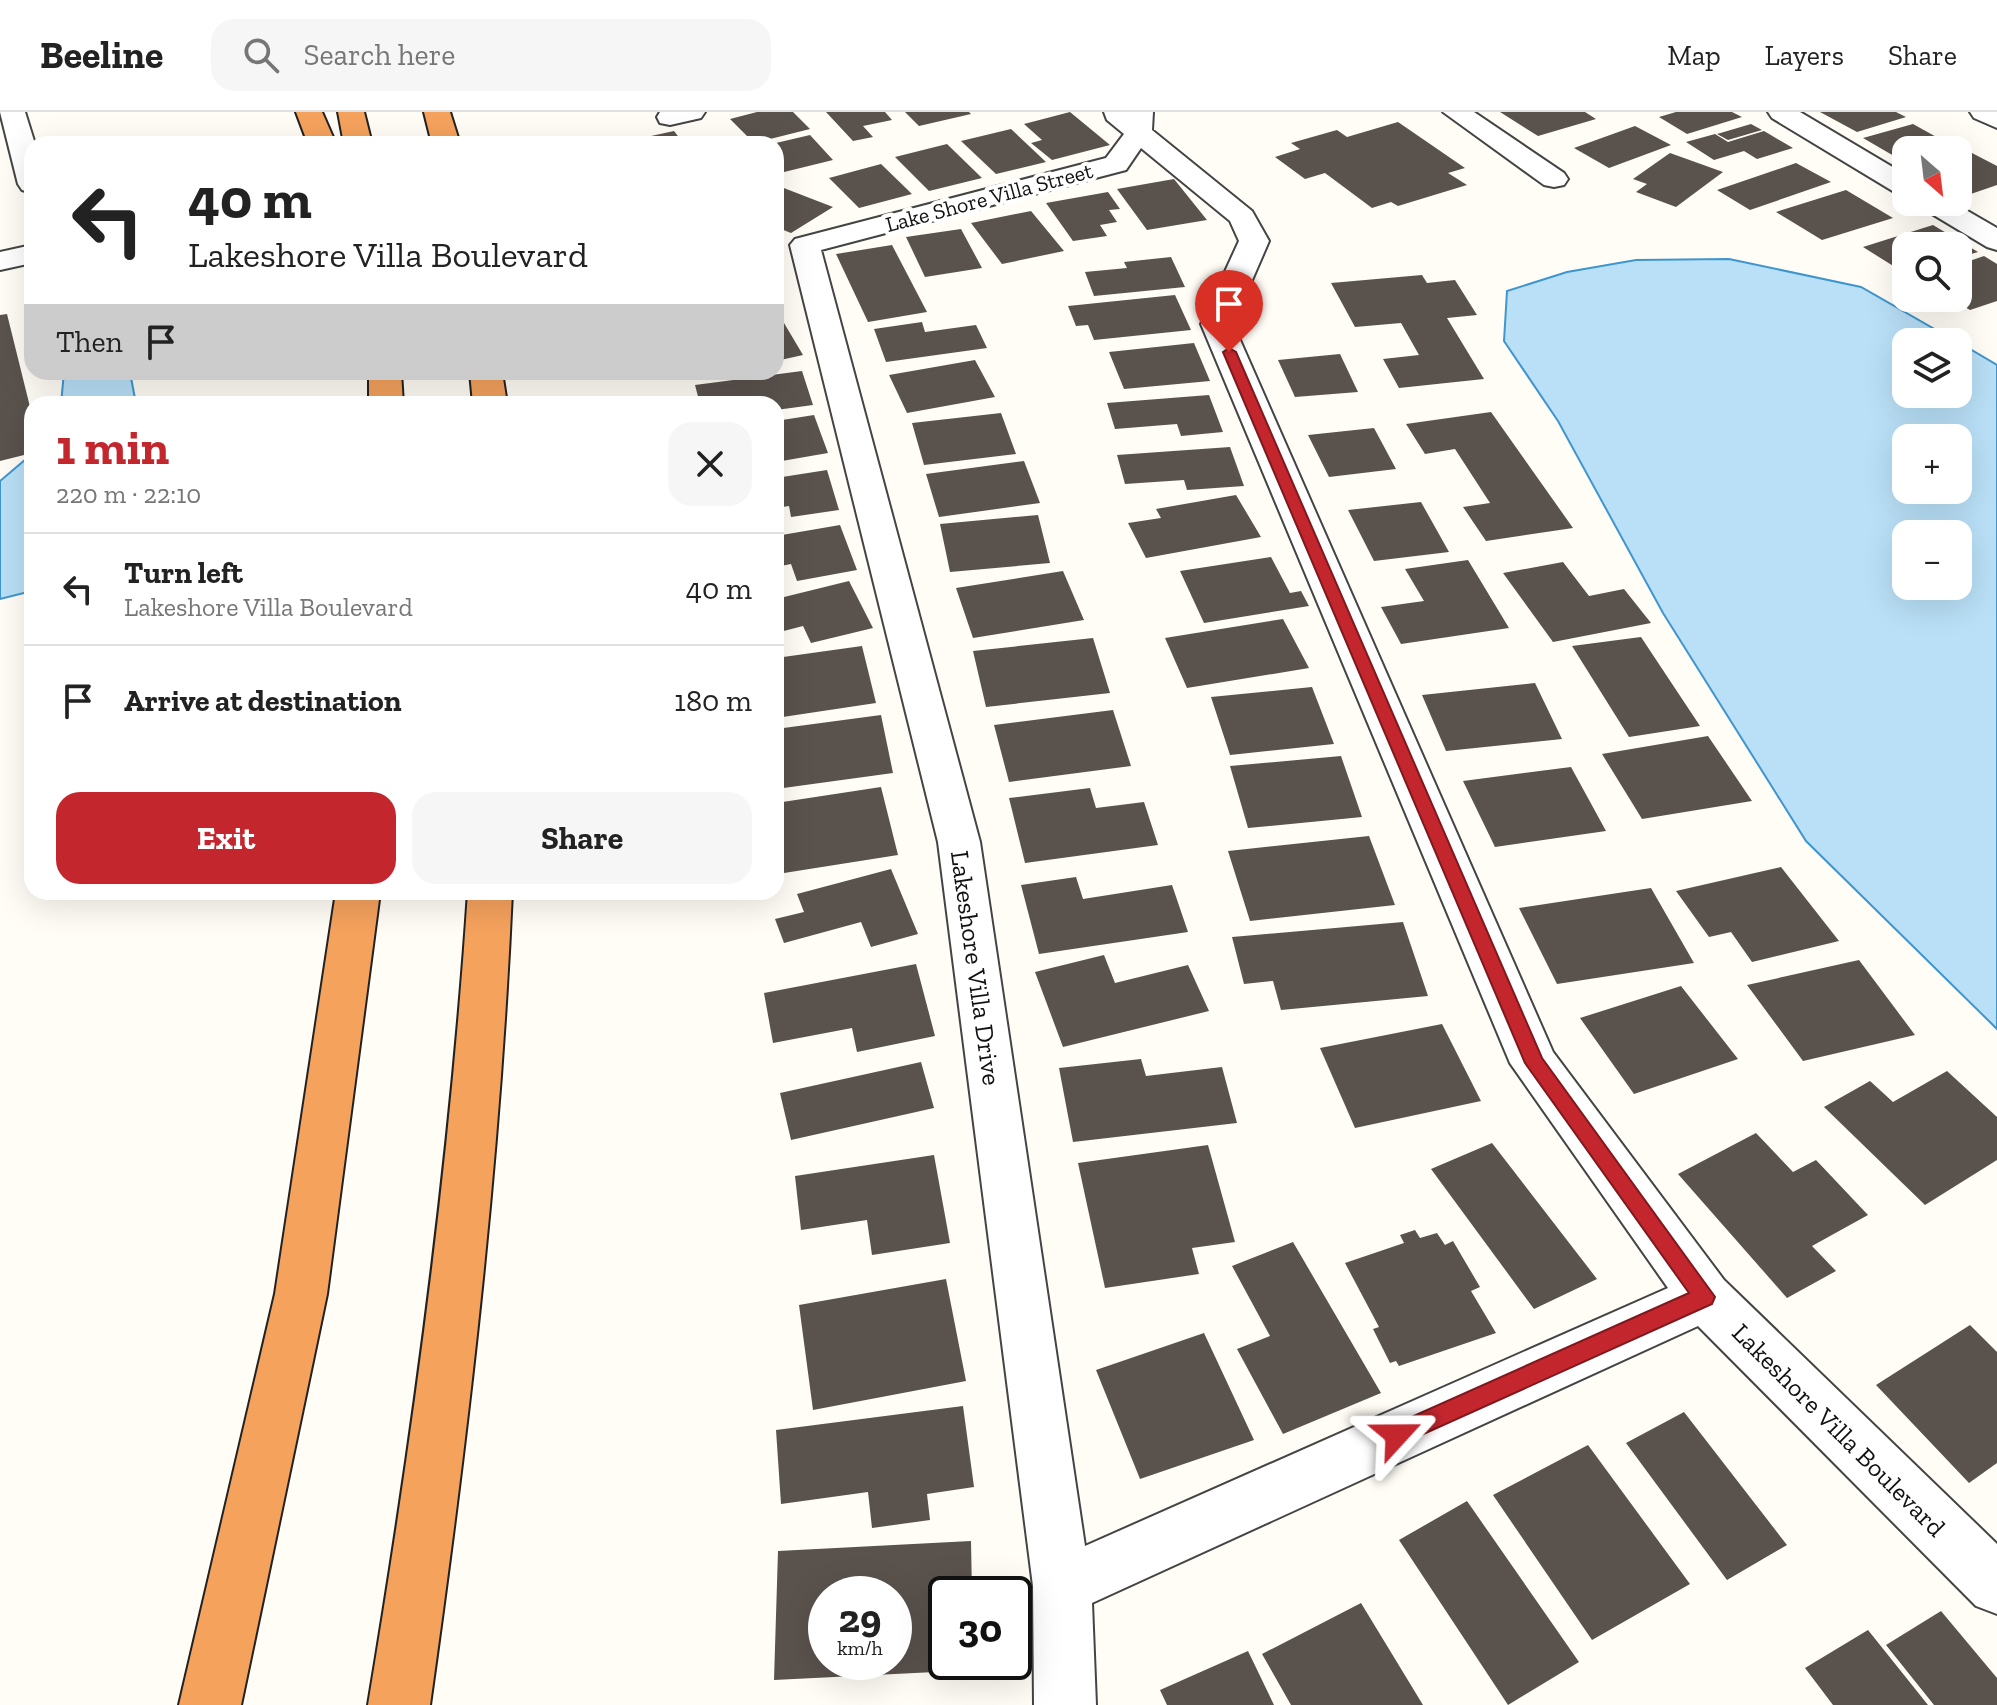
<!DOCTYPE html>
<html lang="en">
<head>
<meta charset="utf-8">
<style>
  body { margin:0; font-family:"Zilla Slab",serif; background:#f6f6f6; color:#222; height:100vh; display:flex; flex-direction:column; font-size:30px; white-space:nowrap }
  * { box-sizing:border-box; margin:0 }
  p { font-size:26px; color:#767676 }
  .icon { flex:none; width:44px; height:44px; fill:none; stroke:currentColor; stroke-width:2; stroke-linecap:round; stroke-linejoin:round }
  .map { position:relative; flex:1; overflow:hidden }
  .sheet { position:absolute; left:24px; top:284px; width:760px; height:504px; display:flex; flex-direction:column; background:#fff; border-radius:24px; box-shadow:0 8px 32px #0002 }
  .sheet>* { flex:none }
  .banner { position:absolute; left:24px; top:24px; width:760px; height:244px; border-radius:24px; box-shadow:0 8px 32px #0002; background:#fff; color:#222; overflow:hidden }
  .needle { width:52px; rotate:152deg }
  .tools { position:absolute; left:1892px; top:24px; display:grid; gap:16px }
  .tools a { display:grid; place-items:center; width:80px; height:80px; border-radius:16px; background:#fff; box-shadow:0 8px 32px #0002; font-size:40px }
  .speed { position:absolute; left:808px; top:1464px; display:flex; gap:16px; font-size:40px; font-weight:700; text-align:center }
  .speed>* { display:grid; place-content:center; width:104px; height:104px; border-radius:50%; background:#fff; box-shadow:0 8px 32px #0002; line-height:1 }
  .speed small { font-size:20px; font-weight:400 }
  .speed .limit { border:4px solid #111; border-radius:12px; background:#fff; color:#111 }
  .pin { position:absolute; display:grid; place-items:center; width:68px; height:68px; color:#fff; margin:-82px -34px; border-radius:50% 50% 50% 0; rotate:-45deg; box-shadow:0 0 8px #0007 }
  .pin .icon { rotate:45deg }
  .me { position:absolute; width:88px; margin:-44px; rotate:66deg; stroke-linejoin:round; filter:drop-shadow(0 0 6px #0008) }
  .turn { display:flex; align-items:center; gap:28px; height:168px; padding:0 32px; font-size:36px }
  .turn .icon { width:104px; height:104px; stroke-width:2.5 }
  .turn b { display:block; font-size:56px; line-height:68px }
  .then { display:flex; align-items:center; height:76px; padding:0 32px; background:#0003; gap:16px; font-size:30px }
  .round { display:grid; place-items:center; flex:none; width:84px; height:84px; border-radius:24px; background:#f6f6f6 }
  .summary { display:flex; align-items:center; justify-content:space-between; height:136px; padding:0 32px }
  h1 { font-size:48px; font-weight:700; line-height:60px; color:#c4262e }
  .primary-button { display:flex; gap:16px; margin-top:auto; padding:16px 32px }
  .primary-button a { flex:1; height:92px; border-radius:24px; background:#c4262e; color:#fff; font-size:32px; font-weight:700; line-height:92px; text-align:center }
  .primary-button a+a { background:#f6f6f6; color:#222 }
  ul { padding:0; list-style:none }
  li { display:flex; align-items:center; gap:24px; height:112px; padding:0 32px; border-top:2px solid #e0e0e0 }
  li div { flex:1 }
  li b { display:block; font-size:30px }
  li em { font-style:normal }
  header { display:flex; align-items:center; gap:48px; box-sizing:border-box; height:112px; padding:0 40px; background:#fff; border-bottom:2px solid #e0e0e0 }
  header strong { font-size:38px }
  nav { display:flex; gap:44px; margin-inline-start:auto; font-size:28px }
  .search { width:560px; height:72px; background:#f6f6f6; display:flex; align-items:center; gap:20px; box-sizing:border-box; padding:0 28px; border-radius:24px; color:#767676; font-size:30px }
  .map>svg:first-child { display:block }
</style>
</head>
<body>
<header>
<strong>Beeline</strong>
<div class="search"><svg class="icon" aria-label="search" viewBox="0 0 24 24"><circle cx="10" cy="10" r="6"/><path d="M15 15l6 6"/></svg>Search here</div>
<nav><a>Map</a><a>Layers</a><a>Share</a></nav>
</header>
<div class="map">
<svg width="1997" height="1593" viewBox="0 0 1997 1593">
  <rect width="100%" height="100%" fill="#fffdf5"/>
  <path fill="#b9e0f7" stroke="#3f96cf" stroke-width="2" fill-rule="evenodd" d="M1729,147L1861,175L1957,230H1906V282H1958V230L1997,253V917L1806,729L1663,501L1558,309L1504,229L1507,179L1567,160L1636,148ZM1906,326H1958V378H1906ZM1906,422H1958V474H1906Z
    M64,260H130L136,292H61Z
    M32,342V479L0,487V369Z"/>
  <path fill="#5a524d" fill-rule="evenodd" d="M757,0H793L810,17L754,31L730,7Z
    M826,0H885L892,8L863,14L873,25L853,29Z
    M905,0H969L971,2L919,14Z
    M1070,0L1110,33L1052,48L1031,31L1042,28L1024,12Z
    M1500,0H1585L1596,7L1538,24Z
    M1676,0H1732L1742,5L1687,22L1659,5Z
    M1820,0H1896L1906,5L1857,20Z
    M1398,10L1465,56L1448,61L1467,73L1398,94L1391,90L1372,96L1325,61L1305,67L1275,45L1300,37L1291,31L1337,18L1347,25Z
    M1751,12L1762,18L1728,28L1717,22Z
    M1913,12L1958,37L1906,38V51L1863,26Z
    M1635,14L1671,33L1609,56L1574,36Z
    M1011,17L1046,50L996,62L961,29Z
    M674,19L684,32H619V31Z
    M1764,19L1793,36L1757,47L1744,39L1714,48L1686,30L1715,22L1728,30Z
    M810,23L833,48L776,62V31Z
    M947,32L982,66L929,79L895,45Z
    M1670,41L1723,60L1676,95L1636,80L1647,72L1633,67Z
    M1972,41L1997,54V73L1965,84L1958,79V46Z
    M1796,51L1831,70L1750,98L1717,78Z
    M881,52L912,82L859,96L829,66Z
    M1174,67L1207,108L1147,118L1117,77Z
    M776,73L833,95L791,121L776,115Z
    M1846,78L1893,106L1822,128L1776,100Z
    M1108,80L1120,97L1109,98L1117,110L1100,113L1107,124L1073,129L1046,91Z
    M1031,99L1064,139L1002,152L971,111Z
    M1933,113L1978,140L1958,146V134H1906V162L1863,135Z
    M961,117L982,156L925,165L906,125Z
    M892,133L927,200L868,210L836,142Z
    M1984,144L1997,152V189L1970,198L1950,186H1958V153Z
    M1171,145L1185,175L1094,184L1085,160L1127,156L1124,150Z
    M1422,163L1427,171L1455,168L1477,203L1447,206L1484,267L1399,276L1383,247L1419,243L1401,211L1355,215L1331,171Z
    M1175,183L1191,218L1094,228L1088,213L1076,214L1068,194Z
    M7,202L32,303V341L0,349V203Z
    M922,210L925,220L976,213L987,236L886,250L874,217Z
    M784,211L803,243L776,249V212Z
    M1194,231L1210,269L1124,277L1109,240Z
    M1340,242L1358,280L1295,285L1278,248Z
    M975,248L995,285L907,301L889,263Z
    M802,259L813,293L776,298V292H700L695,273Z
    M1209,283L1223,320L1181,324L1177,312L1115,317L1107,291Z
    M1491,300L1573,416L1486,429L1463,395L1490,391L1455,337L1425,342L1406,312Z
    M1001,301L1016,342L924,353L912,311Z
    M814,303L828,341L776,350V309Z
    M1374,316L1396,357L1329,365L1308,323Z
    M1230,335L1244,374L1187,378L1184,368L1125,372L1117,343Z
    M1024,349L1040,391L939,405L926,362Z
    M827,358L839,398L791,405L789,394L776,396V366Z
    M1236,383L1261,425L1146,446L1128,411L1161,406L1156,397Z
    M1421,390L1449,440L1374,449L1348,398Z
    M1038,403L1050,451L950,460L940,412Z
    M840,413L857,458L797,469L791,452L776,455V424Z
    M1271,445L1290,481L1301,479L1309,494L1204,511L1180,459Z
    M1468,448L1509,516L1401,532L1381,495L1424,489L1405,457Z
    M1563,450L1589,484L1624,477L1651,511L1553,530L1503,461Z
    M1063,459L1084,508L973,526L956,476Z
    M849,469L873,516L811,531L803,514L776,521V487Z
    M1283,507L1309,556L1187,576L1165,526Z
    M1641,525L1700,614L1629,625L1572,534Z
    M1093,526L1110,581L986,595L973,539Z
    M862,534L876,591L776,606V546Z
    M1535,571L1562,627L1446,639L1422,583Z
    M1312,575L1334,632L1230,643L1211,585Z
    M1113,598L1131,654L1009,670L994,613Z
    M881,603L893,661L776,677V617Z
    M1708,624L1752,689L1642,707L1602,642Z
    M1341,644L1362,705L1248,716L1230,654Z
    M1571,655L1606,719L1495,735L1463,669Z
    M881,675L898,743L784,761L776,715V691Z
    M1090,676L1096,696L1144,690L1158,733L1025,751L1009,686Z
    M1369,724L1395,793L1250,809L1228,739Z
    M1781,755L1839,829L1752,850L1731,820L1709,825L1676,779Z
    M891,757L918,822L871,835L861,810L784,831L775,807L804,800L797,782Z
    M1076,765L1083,787L1172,773L1188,820L1039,842L1021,773Z
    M1651,776L1694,851L1557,872L1519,796Z
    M1403,810L1428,884L1281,898L1273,869L1244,872L1232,825Z
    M1104,843L1115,871L1188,853L1209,899L1063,935L1035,860Z
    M1859,848L1915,923L1803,949L1747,873Z
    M916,852L935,924L857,940L852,916L773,931L764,881Z
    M1681,874L1738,947L1634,982L1580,906Z
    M1442,912L1481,989L1355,1016L1320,936Z
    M1141,947L1146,964L1222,955L1237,1011L1073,1030L1059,956Z
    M921,950L934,996L791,1028L780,981Z
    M1947,959L1997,1005V1048L1925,1093L1824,995L1870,969L1893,990Z
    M1756,1021L1793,1060L1816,1048L1868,1103L1812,1134L1836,1159L1787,1186L1678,1062Z
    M1492,1031L1597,1167L1534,1197L1431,1057Z
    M1208,1033L1235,1130L1192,1136L1199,1162L1105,1176L1078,1051Z
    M934,1043L950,1131L872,1143L867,1108L801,1118L795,1064Z
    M1415,1118L1420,1126L1437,1121L1445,1133L1453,1129L1480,1175L1471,1179L1496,1221L1399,1254L1396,1249L1390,1251L1373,1217L1379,1215L1345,1151L1404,1131L1400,1123Z
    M1293,1130L1381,1281L1283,1322L1237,1237L1270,1224L1232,1154Z
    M946,1167L966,1269L813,1298L799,1193Z
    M1970,1213L1997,1240V1351L1969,1371L1876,1273Z
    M1204,1221L1254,1328L1140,1367L1096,1258Z
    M963,1294L974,1375L927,1382L930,1408L872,1416L868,1380L781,1392L776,1318Z
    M1684,1300L1787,1433L1727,1468L1626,1331Z
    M1588,1333L1690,1472L1592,1528L1493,1383Z
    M1467,1389L1579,1550L1508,1593L1399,1428Z
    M971,1429L972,1482H946V1550H975V1558L774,1568L778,1439ZM826,1482H894V1550H826Z
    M1361,1491L1423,1593H1291L1262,1542Z
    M1941,1499L1997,1566V1593H1934L1886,1533Z
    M1868,1518L1928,1593H1833L1805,1556Z
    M1248,1539L1274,1593H1167L1160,1578Z"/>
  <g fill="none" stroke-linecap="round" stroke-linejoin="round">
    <defs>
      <path id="minor" d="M0,0H25L35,32H32V81L22,78L18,72Z
        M660,0H705L701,6L670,13L660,11L657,5Z
        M1104,0H1153L1152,18L1252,99L1269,129L1233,212L1553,940L1724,1168L1997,1432V1502L1976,1494L1698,1214L1092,1491L1096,1593H1034L1033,1474L938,730L790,133L795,127L1106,46L1124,22L1107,8ZM1141,36L1230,109L1239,129L1201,212L1510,951L1668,1176L1085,1434L980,730L821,138L1126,58Z
        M1443,0H1474L1564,61L1568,67L1564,73L1554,75L1544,73Z
        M1768,0H1800L1906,63V84L1896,81L1772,6Z
        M1970,0H1997V16L1974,6Z
        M1918,90H1952L1997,116V138L1987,135L1922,96Z
        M32,133V151L0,158V140Z"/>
      <path id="highway" d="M296,0H322L336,32H308Z
        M338,0H364L372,32H344Z
        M424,0H450L460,32H432Z
        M369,260H401L403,292H369Z
        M470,260H502L507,292H473Z
        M336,780H380L327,1182L241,1593H179L275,1182Z
        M468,780H512C500,1052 468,1324 430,1593H368C413,1324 450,1052 468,780Z"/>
    </defs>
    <use href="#minor" stroke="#444" stroke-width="4"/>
    <use href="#highway" stroke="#222" stroke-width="4"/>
    <use href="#minor" fill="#fff" fill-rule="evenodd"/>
    <use href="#highway" fill="#f5a25d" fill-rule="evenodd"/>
  </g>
  <path fill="#c4262e" stroke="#7f191e" stroke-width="2" d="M1229,236L1236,240L1542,946L1715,1185L1712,1192L1397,1334L1389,1331L1386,1323L1389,1315L1689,1181L1525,951L1223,240Z"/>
  <g text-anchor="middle" stroke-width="8" stroke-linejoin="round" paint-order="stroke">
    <g font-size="22" fill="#111" stroke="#fff">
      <text transform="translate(989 85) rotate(-15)" y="8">Lake Shore Villa Street</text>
    </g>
    <g font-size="26" fill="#111" stroke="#fff">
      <text transform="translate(976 856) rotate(82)" y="9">Lakeshore Villa Drive</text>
      <text transform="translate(1839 1318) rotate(45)" y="9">Lakeshore Villa Boulevard</text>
    </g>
  </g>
</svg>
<div class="tools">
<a><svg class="needle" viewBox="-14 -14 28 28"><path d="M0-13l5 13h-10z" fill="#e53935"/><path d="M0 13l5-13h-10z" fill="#767676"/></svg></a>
<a><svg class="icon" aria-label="search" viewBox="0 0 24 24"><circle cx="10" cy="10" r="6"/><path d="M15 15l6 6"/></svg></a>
<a><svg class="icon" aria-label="layers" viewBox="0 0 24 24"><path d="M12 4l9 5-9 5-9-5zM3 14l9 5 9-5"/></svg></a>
<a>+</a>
<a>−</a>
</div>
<div class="speed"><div>29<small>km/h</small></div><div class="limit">30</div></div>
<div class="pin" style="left:1229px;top:240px;background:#d93025"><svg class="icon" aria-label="arrive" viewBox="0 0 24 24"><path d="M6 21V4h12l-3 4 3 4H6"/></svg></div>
<svg class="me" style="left:1397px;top:1323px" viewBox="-20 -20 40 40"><path d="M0-17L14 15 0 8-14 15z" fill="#c4262e" stroke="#fff" stroke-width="4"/></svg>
<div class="banner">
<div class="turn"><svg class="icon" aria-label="left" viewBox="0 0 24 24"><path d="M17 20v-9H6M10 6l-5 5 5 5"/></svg><div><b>40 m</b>Lakeshore Villa Boulevard</div></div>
<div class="then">Then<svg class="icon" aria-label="arrive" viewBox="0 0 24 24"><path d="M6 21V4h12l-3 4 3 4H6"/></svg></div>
</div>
<section class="sheet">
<div class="summary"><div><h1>1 min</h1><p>220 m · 22:10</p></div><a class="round"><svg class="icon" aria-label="close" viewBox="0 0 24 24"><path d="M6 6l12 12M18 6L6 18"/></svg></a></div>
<ul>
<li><svg class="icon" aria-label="left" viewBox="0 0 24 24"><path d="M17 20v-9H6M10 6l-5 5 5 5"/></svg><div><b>Turn left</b><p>Lakeshore Villa Boulevard</p></div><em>40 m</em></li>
<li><svg class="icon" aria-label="arrive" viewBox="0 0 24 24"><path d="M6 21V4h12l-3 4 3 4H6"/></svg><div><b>Arrive at destination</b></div><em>180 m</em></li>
</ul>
<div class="primary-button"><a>Exit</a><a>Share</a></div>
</section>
</div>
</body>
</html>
